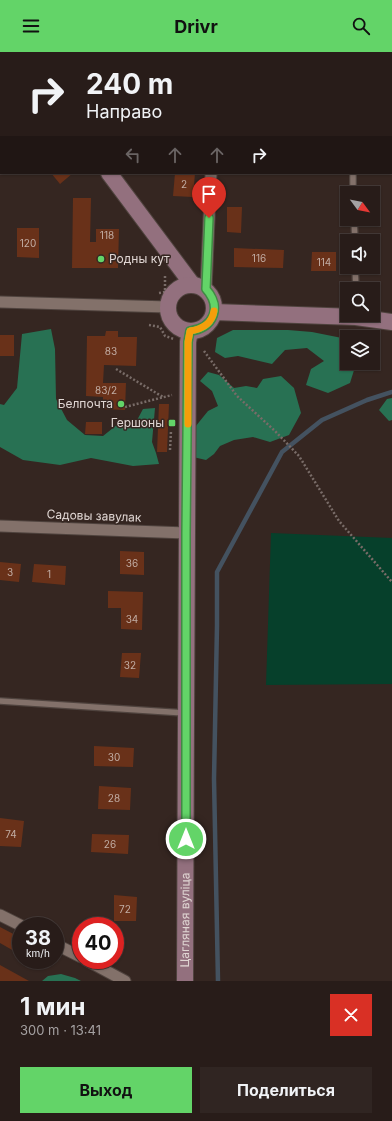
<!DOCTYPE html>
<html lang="ru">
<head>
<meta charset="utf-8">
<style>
  body { margin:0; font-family:Inter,sans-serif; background:#302522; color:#f1f3f6; height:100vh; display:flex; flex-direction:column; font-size:15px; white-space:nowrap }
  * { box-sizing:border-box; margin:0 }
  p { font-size:13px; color:#a5a1a2 }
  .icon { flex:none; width:22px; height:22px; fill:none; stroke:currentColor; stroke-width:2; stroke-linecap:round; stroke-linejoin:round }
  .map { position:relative; height:929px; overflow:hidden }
  .details { display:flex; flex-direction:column; background:#281c19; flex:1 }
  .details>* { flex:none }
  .hud { position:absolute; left:0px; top:0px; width:392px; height:122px; box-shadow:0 1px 3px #0004,0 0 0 1px #443a38; background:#281c19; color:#f1f3f6; overflow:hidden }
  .needle { width:26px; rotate:122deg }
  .tools { position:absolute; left:340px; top:134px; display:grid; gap:8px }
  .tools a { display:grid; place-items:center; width:40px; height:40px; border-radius:0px; background:#281c19; box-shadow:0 1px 3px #0004,0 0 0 1px #443a38; font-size:20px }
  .speed { position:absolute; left:12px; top:865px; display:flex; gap:8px; font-size:20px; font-weight:700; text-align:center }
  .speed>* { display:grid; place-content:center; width:52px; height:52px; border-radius:50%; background:#281c19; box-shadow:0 1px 3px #0004,0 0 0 1px #443a38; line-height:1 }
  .speed small { font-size:10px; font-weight:400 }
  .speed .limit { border:6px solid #d22; background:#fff; color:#111 }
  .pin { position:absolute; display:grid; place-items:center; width:34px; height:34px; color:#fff; margin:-41px -17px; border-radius:50% 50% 50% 0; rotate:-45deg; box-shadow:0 0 4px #0007 }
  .pin .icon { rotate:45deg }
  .me { position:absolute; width:44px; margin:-22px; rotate:0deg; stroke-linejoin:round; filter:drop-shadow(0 0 3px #0008) }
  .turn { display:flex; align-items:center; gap:14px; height:84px; padding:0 20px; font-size:18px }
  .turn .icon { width:52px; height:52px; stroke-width:2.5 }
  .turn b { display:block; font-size:28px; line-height:34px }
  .lanes { display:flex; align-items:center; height:38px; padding:0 20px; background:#0003; justify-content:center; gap:20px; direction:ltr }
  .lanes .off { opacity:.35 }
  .round { display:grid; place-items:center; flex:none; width:42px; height:42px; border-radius:0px; background:#302522 }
  .headline { display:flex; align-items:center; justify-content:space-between; height:68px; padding:0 20px }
  h1 { font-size:24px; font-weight:700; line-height:30px }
  .primary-button { display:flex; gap:8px; margin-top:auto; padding:8px 20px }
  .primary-button a { flex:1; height:46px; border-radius:0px; background:#63d468; color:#111; font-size:16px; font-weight:700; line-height:46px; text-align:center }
  .primary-button a+a { background:#302522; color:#f1f3f6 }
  header { display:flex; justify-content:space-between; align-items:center; height:52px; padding:0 20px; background:#63d468; color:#111; font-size:18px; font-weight:700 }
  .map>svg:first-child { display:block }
</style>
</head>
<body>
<header><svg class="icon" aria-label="menu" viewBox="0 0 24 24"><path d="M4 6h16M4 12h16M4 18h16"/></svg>Drivr<svg class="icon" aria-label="search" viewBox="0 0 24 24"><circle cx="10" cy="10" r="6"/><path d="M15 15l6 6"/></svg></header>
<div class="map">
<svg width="392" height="929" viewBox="0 0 392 929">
  <rect width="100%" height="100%" fill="#352621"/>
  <path fill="#06402b" d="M271,481L392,486V632L266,633Z"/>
  <path fill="#287153" d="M51,277L55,297L56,347L67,368L85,383L103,384L118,372H135L143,357L155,356L152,390L156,401L159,412L133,414L91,406L60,413L23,408L0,395V352L4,353L17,336L22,282Z
    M233,278H288L312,280L347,287V311H353L355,315L350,331L328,341L306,333L311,317L324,309L307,296L285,298L272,312L238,304L225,306L215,300L217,286Z
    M208,320L219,323L234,336L246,334L257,336L263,327L281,324L294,336L301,361L289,383L270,390L253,385L234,388L220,394L214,402L206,408L193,405L191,380L208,359L218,354L212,339L200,329Z
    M392,346V368L389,369L379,358L387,347Z
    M61,922L75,926L81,929H42L48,924Z"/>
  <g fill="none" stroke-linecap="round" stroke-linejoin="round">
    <path stroke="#445260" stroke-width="4.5" d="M218,929L214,727L217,574V520L282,400L322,368L367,348L392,340"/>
  </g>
  <path fill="#693119" d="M51,121H73L60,132Z
    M175,121H195L193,145L173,144Z
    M73,146H91L90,190H96V177H119L118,216H72Z
    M227,155H242L241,181L227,180Z
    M17,176H39V206L17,205Z
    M234,196L284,198L283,216L234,215Z
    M312,200H336V219H311Z
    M106,279H118V285H137L136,314L104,313L103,331H126L125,358L103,357V345L86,344L87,284H105Z
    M0,283H14V304H0Z
    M159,352H169L167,400H157Z
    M86,370H102V382H85Z
    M120,499L144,500V523L120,522Z
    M0,510L21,512L19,530L0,528Z
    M34,512L66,514L65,533L32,530Z
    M108,539L143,540L142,578L121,577V556H108Z
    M122,601H141L139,626L120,625Z
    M94,694L134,696L133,715L94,714Z
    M99,734L131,736L130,758L98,757Z
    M0,766L24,769L21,795L0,794Z
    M92,782L129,783L128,802L91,800Z
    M114,843L137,845L136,869H114Z
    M0,875L21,886V903L0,891Z
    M0,913L29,929H0Z"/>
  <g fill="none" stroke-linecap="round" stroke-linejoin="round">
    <defs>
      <path id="lane" d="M347,0V1
        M353,121V141
        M354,167L355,189
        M355,215L356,237
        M0,649L185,661"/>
      <path id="street" d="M216,1V0
        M206,237L211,121
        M0,250L168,255
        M0,474L186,481
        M0,863L22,874
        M55,892L81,905
        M86,908L125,929"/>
      <g id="secondary">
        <path d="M19,0L20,1"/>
        <path d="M109,121L192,232"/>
        <circle cx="191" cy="256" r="23"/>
        <path d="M214,260L356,265L392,270"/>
        <path id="s1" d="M185,929C186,716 186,503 188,290L190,279"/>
      </g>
    </defs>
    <use href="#lane" stroke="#4f433e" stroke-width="8"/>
    <use href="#street" stroke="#4f433e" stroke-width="13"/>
    <use href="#secondary" stroke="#4f433e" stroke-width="18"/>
    <path stroke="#796c68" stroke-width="2.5" stroke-dasharray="2 2" stroke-linecap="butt" d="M1,0L2,1
      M159,241L165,240V222
      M149,273L160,275L165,284L174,287
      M204,299L237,344L275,379L299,404L339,469L392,530
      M116,317L163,345
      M125,355L172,343
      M170,398L171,379"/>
    <use href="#lane" stroke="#83716a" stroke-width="5.5"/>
    <use href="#street" stroke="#83716a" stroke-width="11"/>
    <use href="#secondary" stroke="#93707e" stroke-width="16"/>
  </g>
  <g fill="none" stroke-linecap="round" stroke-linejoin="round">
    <defs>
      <path id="route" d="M186,787V481L188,290L190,279C214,276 222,255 206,237L209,166"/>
    </defs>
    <use href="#route" stroke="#408a44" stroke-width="10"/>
    <use href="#route" stroke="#63d468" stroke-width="7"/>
    <path stroke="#f59e0b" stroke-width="7" d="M188,372V290L190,279C203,277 212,271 214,259"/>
  </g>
  <g fill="#63d468" stroke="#352621" stroke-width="1.5">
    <circle cx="101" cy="207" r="4"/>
    <circle cx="121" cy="352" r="4"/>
    <rect x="168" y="367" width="8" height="8" rx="2"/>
  </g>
  <g text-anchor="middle" stroke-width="3" stroke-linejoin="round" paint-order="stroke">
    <g font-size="10" fill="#c2ada4">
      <text x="184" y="136">2</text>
      <text x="107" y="187">118</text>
      <text x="28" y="195">120</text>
      <text x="259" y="210">116</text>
      <text x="324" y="214">114</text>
      <text x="111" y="303">83</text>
      <text x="106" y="342">83/2</text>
      <text x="132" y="515">36</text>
      <text x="10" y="524">3</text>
      <text x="49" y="526">1</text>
      <text x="132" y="571">34</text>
      <text x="130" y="617">32</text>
      <text x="114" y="709">30</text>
      <text x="114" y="750">28</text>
      <text x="11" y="786">74</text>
      <text x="110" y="796">26</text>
      <text x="125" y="861">72</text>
    </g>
    <g font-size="12" fill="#e0d6d3" stroke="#352621" text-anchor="end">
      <text x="109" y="211" text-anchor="start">Родны кут</text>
      <text x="113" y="356">Белпочта</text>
      <text x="164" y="375">Гершоны</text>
    </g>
    <g font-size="12" fill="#e0d6d3" stroke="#352621">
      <text transform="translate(94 464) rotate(2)" y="4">Садовы завулак</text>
      <text dy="4" stroke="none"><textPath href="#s1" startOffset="61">Цагляная вуліца</textPath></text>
    </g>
  </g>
</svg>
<div class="tools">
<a><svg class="needle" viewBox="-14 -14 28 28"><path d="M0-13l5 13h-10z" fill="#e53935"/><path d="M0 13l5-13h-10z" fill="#a5a1a2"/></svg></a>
<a><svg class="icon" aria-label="sound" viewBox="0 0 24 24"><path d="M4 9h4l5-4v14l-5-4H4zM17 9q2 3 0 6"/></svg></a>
<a><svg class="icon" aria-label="search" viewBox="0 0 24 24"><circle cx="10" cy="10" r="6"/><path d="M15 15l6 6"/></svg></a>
<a><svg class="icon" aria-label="layers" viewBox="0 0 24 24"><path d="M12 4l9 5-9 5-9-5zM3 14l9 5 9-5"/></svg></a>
</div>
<div class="speed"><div>38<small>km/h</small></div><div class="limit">40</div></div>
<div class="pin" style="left:209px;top:166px;background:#d93025"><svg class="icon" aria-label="arrive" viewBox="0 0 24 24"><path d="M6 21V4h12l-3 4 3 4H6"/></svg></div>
<svg class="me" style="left:186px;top:787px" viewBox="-20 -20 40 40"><circle r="17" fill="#63d468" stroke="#fff" stroke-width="3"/><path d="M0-11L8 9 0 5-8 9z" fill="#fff"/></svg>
<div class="hud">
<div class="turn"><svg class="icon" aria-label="right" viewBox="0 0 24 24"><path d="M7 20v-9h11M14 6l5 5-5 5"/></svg><div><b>240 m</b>Направо</div></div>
<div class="lanes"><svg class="icon off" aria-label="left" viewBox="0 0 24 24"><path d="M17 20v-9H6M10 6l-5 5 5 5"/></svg><svg class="icon off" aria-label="ahead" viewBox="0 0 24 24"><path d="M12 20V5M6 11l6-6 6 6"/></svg><svg class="icon off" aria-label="ahead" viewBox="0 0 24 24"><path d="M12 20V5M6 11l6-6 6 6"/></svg><svg class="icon" aria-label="right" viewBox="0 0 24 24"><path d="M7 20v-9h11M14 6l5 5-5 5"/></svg></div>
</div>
</div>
<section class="details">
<div class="headline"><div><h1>1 мин</h1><p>300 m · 13:41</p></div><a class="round" style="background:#d93025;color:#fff"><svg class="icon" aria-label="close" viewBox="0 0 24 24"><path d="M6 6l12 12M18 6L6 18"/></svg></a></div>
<div class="primary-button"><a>Выход</a><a>Поделиться</a></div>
</section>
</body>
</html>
